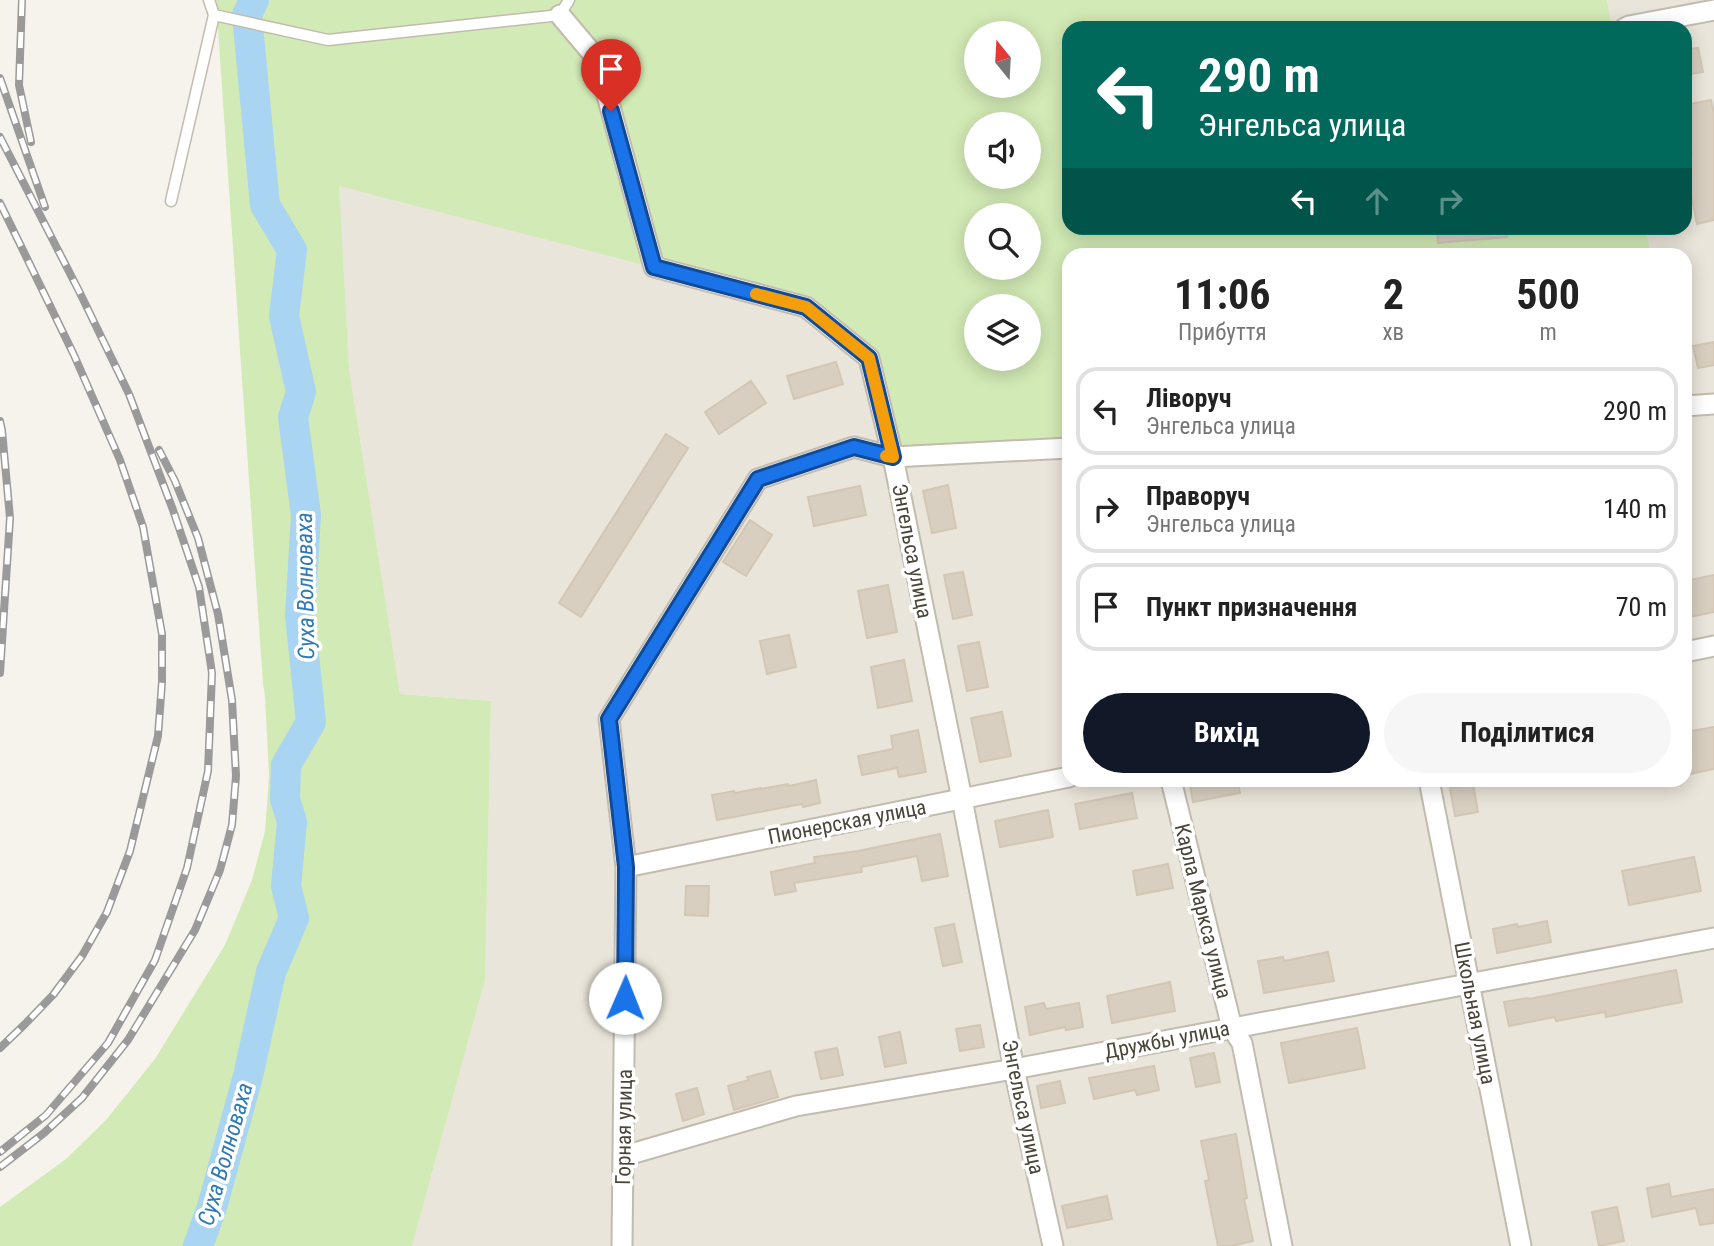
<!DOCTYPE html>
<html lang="uk">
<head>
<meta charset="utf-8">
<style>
  body { margin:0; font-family:"Roboto Condensed",sans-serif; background:#f6f6f6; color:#222; height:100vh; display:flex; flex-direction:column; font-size:26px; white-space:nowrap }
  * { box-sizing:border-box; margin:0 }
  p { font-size:23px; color:#767676 }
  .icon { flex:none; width:38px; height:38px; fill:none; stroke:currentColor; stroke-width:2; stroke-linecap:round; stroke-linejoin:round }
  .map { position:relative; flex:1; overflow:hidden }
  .drawer { position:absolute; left:1062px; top:248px; width:630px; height:539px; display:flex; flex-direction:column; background:#fff; border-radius:21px; box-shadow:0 4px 18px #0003 }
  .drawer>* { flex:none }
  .top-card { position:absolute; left:1062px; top:21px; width:630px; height:214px; border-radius:21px; box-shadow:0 4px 18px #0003; background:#00695c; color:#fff; overflow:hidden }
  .needle { width:46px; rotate:342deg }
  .tools { position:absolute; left:964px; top:21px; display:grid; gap:14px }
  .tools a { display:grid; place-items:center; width:77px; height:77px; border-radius:50%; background:#fff; box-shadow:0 4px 18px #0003; font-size:35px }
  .pin { position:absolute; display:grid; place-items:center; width:60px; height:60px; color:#fff; margin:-72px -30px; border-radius:50% 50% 50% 0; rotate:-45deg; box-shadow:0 0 7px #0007 }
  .pin .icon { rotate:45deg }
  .me { position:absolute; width:77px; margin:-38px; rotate:1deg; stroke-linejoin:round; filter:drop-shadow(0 0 5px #0008) }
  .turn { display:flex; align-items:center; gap:24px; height:147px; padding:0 21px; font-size:32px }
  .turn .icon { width:91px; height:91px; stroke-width:2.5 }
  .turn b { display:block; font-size:49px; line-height:60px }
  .lanes { display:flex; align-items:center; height:66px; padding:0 21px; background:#0003; justify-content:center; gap:35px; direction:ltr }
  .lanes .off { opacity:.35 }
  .eta { display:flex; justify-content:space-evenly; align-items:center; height:119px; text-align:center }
  .eta b { font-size:42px; font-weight:700; line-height:49px }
  .button { display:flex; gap:14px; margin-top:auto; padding:14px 21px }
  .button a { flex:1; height:80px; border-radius:42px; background:#111827; color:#fff; font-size:28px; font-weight:700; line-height:80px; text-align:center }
  .button a+a { background:#f6f6f6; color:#222 }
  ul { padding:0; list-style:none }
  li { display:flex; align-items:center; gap:21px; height:88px; margin:0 14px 10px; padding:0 7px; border:4px solid #e0e0e0; border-radius:21px }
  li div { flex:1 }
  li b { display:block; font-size:26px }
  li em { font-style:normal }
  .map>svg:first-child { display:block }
</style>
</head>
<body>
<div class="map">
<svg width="1714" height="1246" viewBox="0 0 1714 1246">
  <rect width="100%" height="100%" fill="#f6f3ec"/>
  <path fill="#eae5da" d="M1607,0H1714V1246H412L485,980L491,701L400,694L349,368L338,185L806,307L1069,448V780H1685V256L1651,255L1646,228H1685V28H1612Z"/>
  <path fill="#d2eab5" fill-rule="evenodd" d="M216,0H1607L1612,28H1069V228H1646L1651,255L1069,256V448L893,457L869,358L806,307L339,186L349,368L400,694L491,701L485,980L412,1246H0V1207L66,1159L106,1120L155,1059L225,945L252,880L265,831L269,776L265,696L263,684ZM976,33H1029V86H976ZM976,124H1029V177H976ZM976,215H1029V268H976ZM976,306H1029V359H976Z"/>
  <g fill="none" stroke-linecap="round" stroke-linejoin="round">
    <path stroke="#a9d4f2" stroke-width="30" d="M198,1246L212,1207L248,1076L271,972L294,918L286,886L292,822L285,799L286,765L311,722L300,615L306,515L293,417L301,392L284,316L292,250L265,205L247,15L254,0"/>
  </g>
  <path fill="#d8cfc1" stroke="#d3c7b4" stroke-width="2" d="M1698,48L1703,72L1685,75V50Z
    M1711,100L1714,113V220L1697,224L1685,164V155L1692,154L1685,122V105Z
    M1437,228H1507V237L1438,243Z
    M1714,342V365L1698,368L1693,346Z
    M836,362L843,384L794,399L787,376Z
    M751,381L766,403L719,434L705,412Z
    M666,434L688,448L581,617L559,603Z
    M948,485L956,528L932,533L923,491Z
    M860,486L866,515L814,526L808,497Z
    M750,520L772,535L746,576L723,562Z
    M963,572L972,615L953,619L944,575Z
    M1714,575V612L1685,618V581Z
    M888,585L897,632L867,638L858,591Z
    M789,635L796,667L767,674L760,641Z
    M979,642L988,687L967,691L958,646Z
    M904,660L912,701L878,708L871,667Z
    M1002,712L1011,756L980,762L971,718Z
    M1714,727V769L1685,775V732Z
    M918,730L926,772L899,777L897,768L862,775L858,756L893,749L891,736Z
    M816,780L820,803L803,807L802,804L717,820L712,795L734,791L735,793L761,788V789L788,784L789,786Z
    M1189,780H1237L1240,793L1193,802Z
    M1473,784L1478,812L1455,816L1450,788Z
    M1132,793L1137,818L1080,829L1075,804Z
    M1048,810L1053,837L1000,847L995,821Z
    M940,834L948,876L922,881L917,856L861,867L862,872L794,883L796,891L775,895L771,872L815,863L814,857L858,851Z
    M1694,857L1701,891L1629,905L1622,871Z
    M1168,864L1173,888L1137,895L1133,871Z
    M686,886H709L708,916L685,915Z
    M1547,921L1551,942L1497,953L1493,929L1517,924L1518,927Z
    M954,924L962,962L943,966L935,928Z
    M1328,952L1334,981L1264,993L1258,961L1283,957L1284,961Z
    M1676,970L1682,1002L1606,1017L1605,1012L1556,1021L1555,1017L1509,1026L1504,1002L1528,998L1529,999Z
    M1170,982L1175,1011L1112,1023L1107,996Z
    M1044,1003L1046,1009L1079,1003L1083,1027L1066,1030L1065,1027L1030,1035L1025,1007Z
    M980,1025L984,1047L960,1051L956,1029Z
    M1357,1028L1365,1068L1289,1083L1281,1043Z
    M900,1032L906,1063L885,1067L879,1037Z
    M837,1048L843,1075L821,1079L815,1052Z
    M1214,1053L1220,1082L1196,1087L1190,1058Z
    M1154,1066L1159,1090L1137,1095L1135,1090L1094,1099L1089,1078Z
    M770,1071L778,1097L734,1110L728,1086L749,1080L747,1077Z
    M1060,1081L1065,1103L1041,1108L1037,1086Z
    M697,1088L704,1114L683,1121L676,1094Z
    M1236,1134L1247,1198L1244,1199L1253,1241L1231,1246H1218L1205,1181L1209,1180L1201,1141Z
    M1669,1184L1671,1197L1714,1189V1223L1700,1225L1696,1208L1652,1217L1647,1188Z
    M1107,1196L1112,1219L1067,1228L1062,1206Z
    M1617,1207L1624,1241L1599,1246L1592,1212Z"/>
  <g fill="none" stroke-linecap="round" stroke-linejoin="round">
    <defs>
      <path id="service" d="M214,15L328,40L560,15L569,0
        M171,201L214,15L209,0"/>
      <path id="minor" d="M560,15L597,59L654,267L806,307L869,358L893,457L962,799L1014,1069L1053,1246
        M1625,28L1629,26L1714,10
        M1685,406L1714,404
        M1685,652L1714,646
        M1171,780L1232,1028L1242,1043L1282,1246
        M1429,780L1521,1246
        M626,867L1069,777
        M624,1156L796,1106L1014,1069L1714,938
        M622,1246L626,867L609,719L758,479L854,447L893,457L1069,448"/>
    </defs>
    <use href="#service" stroke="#c2bbae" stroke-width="13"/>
    <use href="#minor" stroke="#c2bbae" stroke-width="23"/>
    <use href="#service" stroke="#fff" stroke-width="10"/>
    <use href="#minor" stroke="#fff" stroke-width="19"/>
    <defs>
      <path id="rail" d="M22,0L19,85L31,142
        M0,78L45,207
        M0,137L79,291L129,394L173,510L199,587L212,673L208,771L187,868L155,960L108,1043L46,1115L0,1152
        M0,203L74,355L120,460L143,527L162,634V682L158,736L130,851L107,912L82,956L53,995L25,1024L0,1048
        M0,421L2,430L10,518L0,673
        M0,1167L44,1133L82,1098L128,1040L195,930L220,870L232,825L236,776L232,700L218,614L198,538L175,481L159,450"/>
    </defs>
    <use href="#rail" stroke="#9a9a9a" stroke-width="8"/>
    <use href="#rail" stroke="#fff" stroke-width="5" stroke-dasharray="16" stroke-linecap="butt"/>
  </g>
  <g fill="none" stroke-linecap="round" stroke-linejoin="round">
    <defs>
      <path id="route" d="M611,111L654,267L806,307L869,358L893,457L854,447L758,479L609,719L626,867L625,998"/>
    </defs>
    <use href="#route" stroke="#114b97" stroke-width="18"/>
    <use href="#route" stroke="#1a73e8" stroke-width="12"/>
    <path stroke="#f59e0b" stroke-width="12" d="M756,294L806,307L869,358L893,457L886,456"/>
  </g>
  <g text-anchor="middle" stroke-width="7" stroke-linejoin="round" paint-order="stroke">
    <g font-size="21" fill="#4b4439" stroke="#fff">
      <text transform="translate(912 551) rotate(79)" y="7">Энгельса улица</text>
      <text transform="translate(847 822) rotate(-11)" y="7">Пионерская улица</text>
      <text transform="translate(1203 911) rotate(76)" y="7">Карла Маркса улица</text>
      <text transform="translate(1475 1013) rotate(79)" y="7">Школьная улица</text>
      <text transform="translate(1167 1040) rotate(-11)" y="7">Дружбы улица</text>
      <text transform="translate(1023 1107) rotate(78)" y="7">Энгельса улица</text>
      <text transform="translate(624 1127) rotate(-89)" y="7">Горная улица</text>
    </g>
    <g font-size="23" font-style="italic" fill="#2e7ab2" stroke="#fff">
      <text transform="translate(305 586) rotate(-91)" y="8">Суха Волноваха</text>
      <text transform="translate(225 1154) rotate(-74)" y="8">Суха Волноваха</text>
    </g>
  </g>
</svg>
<div class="tools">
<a><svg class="needle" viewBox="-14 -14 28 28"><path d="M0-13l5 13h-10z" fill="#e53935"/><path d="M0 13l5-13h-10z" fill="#767676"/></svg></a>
<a><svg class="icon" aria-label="sound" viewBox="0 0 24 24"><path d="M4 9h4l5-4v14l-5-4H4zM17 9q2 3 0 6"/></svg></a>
<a><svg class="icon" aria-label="search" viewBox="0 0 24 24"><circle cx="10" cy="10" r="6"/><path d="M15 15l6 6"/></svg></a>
<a><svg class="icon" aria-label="layers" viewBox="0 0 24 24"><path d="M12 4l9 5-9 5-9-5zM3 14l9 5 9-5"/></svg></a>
</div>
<div class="pin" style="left:611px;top:111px;background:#d93025"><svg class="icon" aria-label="arrive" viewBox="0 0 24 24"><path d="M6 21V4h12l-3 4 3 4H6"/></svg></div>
<svg class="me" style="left:625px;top:998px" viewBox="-20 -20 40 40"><circle r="19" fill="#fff"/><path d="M0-13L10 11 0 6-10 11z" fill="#1a73e8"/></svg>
<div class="top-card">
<div class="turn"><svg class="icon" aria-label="left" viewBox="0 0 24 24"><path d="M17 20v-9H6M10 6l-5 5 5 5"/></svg><div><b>290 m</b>Энгельса улица</div></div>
<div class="lanes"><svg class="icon" aria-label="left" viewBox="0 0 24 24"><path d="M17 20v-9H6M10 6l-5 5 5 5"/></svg><svg class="icon off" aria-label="ahead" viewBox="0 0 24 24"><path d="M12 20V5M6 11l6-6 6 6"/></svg><svg class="icon off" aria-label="right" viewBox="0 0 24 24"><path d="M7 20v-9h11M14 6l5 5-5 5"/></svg></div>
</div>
<section class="drawer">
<div class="eta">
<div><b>11:06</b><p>Прибуття</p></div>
<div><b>2</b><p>хв</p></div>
<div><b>500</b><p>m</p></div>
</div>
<ul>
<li><svg class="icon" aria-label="left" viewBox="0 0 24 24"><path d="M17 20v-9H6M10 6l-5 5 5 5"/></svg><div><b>Ліворуч</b><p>Энгельса улица</p></div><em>290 m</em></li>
<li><svg class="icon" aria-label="right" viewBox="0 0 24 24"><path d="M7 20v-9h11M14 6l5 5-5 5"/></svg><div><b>Праворуч</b><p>Энгельса улица</p></div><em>140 m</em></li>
<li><svg class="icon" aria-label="arrive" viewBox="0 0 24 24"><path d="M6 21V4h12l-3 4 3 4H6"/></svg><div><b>Пункт призначення</b></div><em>70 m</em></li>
</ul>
<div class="button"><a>Вихід</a><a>Поділитися</a></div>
</section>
</div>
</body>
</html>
